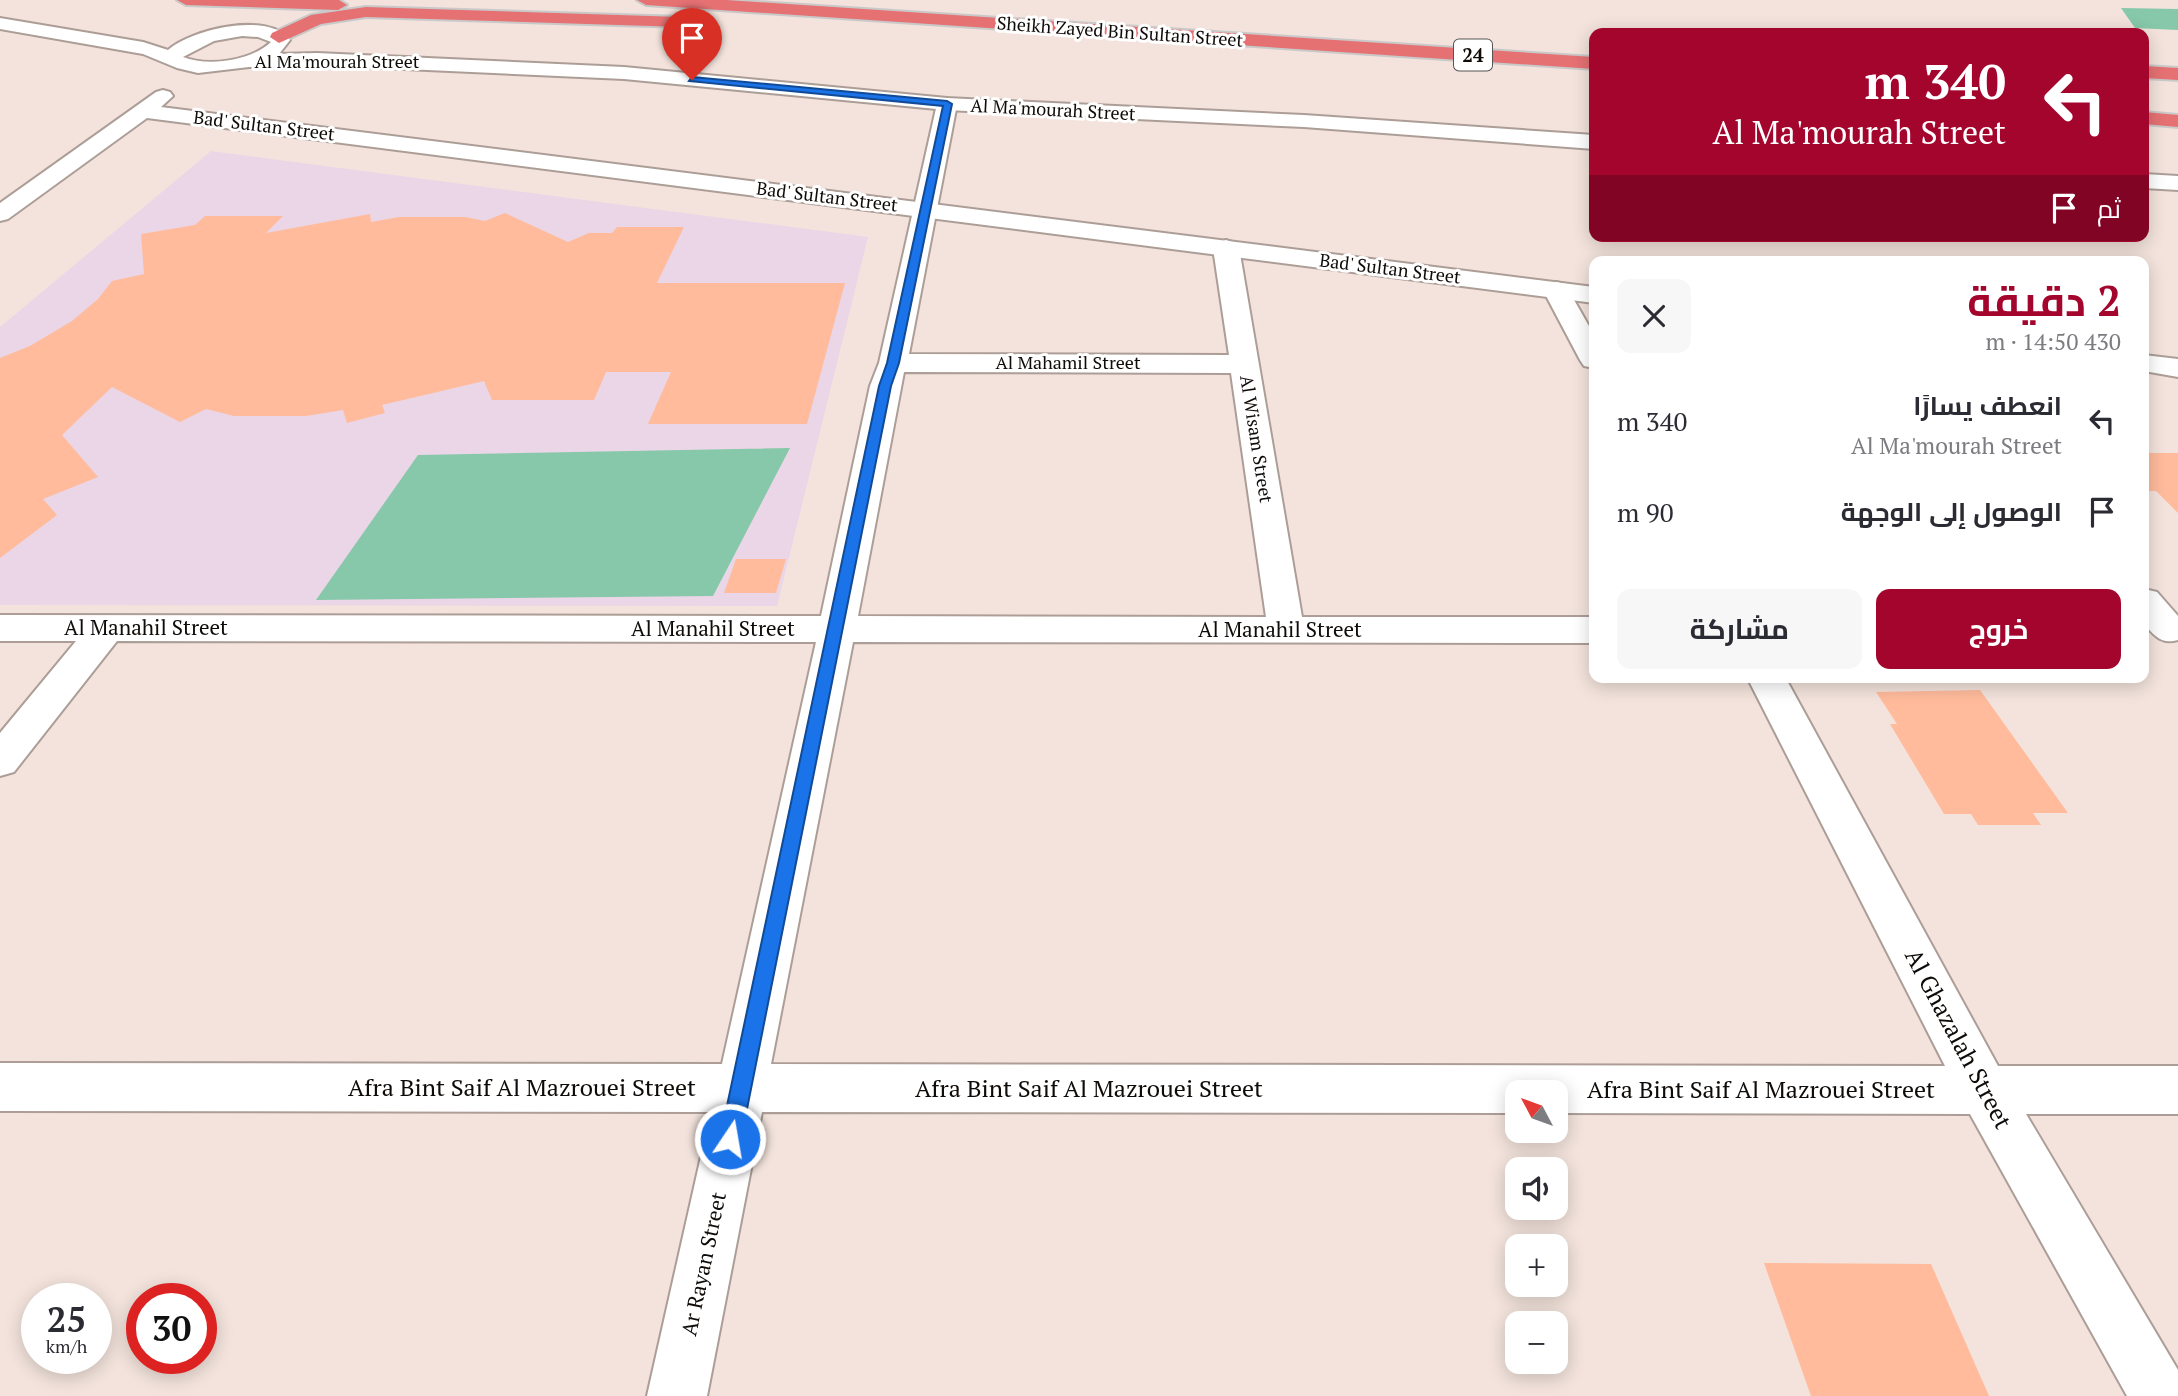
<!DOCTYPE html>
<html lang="ar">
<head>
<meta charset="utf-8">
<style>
  body { margin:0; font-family:"PT Serif",Cairo,serif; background:#f7f7f7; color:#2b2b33; direction:rtl; height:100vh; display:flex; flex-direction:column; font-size:26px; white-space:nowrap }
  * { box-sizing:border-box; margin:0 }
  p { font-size:23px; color:#7c7c81 }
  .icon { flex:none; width:38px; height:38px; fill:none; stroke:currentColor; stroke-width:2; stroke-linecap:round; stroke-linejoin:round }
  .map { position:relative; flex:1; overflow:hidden; direction:ltr }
  .side { position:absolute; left:1589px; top:256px; width:560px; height:427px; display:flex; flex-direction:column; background:#fff; border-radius:14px; box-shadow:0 4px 18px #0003; direction:rtl }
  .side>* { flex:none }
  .guide { position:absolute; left:1589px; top:28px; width:560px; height:214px; border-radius:14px; box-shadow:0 4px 18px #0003; direction:rtl; background:#a3052d; color:#fff; overflow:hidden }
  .needle { width:46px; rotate:311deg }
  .fabs { position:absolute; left:1505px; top:1080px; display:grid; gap:14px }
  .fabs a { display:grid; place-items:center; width:63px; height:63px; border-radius:14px; background:#fff; box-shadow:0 4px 18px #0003; font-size:35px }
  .speed { position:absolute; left:21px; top:1283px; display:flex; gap:14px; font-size:35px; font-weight:700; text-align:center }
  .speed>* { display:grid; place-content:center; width:91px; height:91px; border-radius:50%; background:#fff; box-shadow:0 4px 18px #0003; line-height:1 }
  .speed small { font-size:18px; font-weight:400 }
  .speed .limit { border:10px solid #d22; background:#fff; color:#111 }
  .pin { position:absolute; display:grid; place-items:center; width:60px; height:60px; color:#fff; margin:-72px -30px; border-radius:50% 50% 50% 0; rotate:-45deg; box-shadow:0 0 7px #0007 }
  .pin .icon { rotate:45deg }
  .me { position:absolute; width:77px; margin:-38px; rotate:12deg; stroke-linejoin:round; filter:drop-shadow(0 0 5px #0008) }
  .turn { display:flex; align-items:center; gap:24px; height:147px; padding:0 28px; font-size:32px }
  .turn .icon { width:91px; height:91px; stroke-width:2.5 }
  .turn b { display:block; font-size:49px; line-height:60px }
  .then { display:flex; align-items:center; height:66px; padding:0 28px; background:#0003; gap:14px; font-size:26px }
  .round { display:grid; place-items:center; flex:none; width:74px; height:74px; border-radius:14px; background:#f7f7f7 }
  .summary { display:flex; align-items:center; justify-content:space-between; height:119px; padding:0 28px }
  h1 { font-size:42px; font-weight:700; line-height:52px; color:#a3052d }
  .primary-button { display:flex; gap:14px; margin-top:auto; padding:14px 28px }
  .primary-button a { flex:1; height:80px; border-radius:14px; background:#a3052d; color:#fff; font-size:28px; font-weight:700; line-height:80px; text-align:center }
  .primary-button a+a { background:#f7f7f7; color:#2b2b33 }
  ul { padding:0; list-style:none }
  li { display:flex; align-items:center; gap:21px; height:91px; padding:0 28px }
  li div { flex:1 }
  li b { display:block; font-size:26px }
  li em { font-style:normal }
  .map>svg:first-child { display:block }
</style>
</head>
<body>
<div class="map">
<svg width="2178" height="1396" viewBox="0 0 2178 1396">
  <rect width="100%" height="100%" fill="#f3e3dc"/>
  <path fill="#ead6e7" d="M211,151L868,237L777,606L0,605V327Z"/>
  <path fill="#86c8a9" d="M2121,8L2178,9V30L2135,28Z
    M790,448L713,596L316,600L418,455Z"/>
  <path fill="#ffbb9c" d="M505,213L568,242L589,233H612L617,227H684L657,283H845L807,424H648L671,372H606L594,400H492L484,381L382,405L385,413L347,423L343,410L306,416H234L206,409L180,422L112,387L62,435L98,477L43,499L57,515L0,558V358L30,346L72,321L98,299L112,281L144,274L141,234L195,225L205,216H283L266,233L370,214L371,222L399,217H465L485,221Z
    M2144,453H2178V513L2156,491H2144Z
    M736,559H786L776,593H724Z
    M1980,690L2068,813H2033L2041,825H1978L1971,814H1944L1890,724H1897L1876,692Z
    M1764,1263L1931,1264L1989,1396H1811Z"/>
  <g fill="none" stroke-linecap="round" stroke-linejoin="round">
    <defs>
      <path id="street" d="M947,98L954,100L957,104L909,354L1229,355L1213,248L1217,243L1226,240L1235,243L1239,248L1302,617H1594V643L853,642L771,1064L1945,1066L1747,677H1785L1998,1066H2178V1114H2026L2178,1370V1396H2127L1970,1114L1556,1113V1092H1517V1113L762,1112L707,1396H647L711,1112L0,1111V1063L722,1064L816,642L117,641L14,772L0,776V733L76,641H0V615L821,616L870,386L879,363L937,104L940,100ZM904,372L1231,373L1266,617L858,616Z
        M1556,282L1565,284L1594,335V368L1584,366L1580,360L1543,290L1547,284Z
        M2144,589L2157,592L2178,616V640C2161,645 2154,635 2144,624Z"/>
      <path id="secondary" d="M0,18L143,42L168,50C191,29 269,11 290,40L279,54L317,53L624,67L947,98L1304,115L1594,135V149L1304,127L947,110L624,79L317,65L249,67L198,73L177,68L143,54L0,29ZM242,36L258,37L271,42C251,61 208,67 183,57L214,41Z
        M163,90L170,92L173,96L161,107L1594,287V303L147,118L8,219L0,221V203L156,92Z
        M2144,174L2178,176V190L2144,188Z
        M2144,355L2178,359V377L2144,371Z"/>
      <path id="highway" d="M177,0H339L347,5L338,10L186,5Z
        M637,0H726L1594,57V69L646,5Z
        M366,7L682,17L691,22L682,27L366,17L321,24L279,43L270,37L272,33L311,15Z
        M2144,66L2178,68V80L2144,78Z
        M2144,112L2178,115V127L2144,124Z"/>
    </defs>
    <use href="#street" stroke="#ac9e97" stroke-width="4"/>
    <use href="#secondary" stroke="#ac9e97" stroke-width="4"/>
    <use href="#highway" stroke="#cac9c9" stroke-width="4"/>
    <use href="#street" fill="#fff" fill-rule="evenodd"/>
    <use href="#secondary" fill="#fff" fill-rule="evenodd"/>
    <use href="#highway" fill="#e57173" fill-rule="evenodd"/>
  </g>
  <path fill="#1a73e8" stroke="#114b97" stroke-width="2" d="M692,77L947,101L952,104L899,363L891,386L741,1139L738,1147L730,1150L723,1147L720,1139L879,386L887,363L943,106L689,81Z"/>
  <g text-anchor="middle" stroke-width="6" stroke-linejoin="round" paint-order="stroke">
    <g font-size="18" fill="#0f0b08" stroke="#fff">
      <text transform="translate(1120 32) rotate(4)" y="6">Sheikh Zayed Bin Sultan Street</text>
      <text x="337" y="68">Al Ma'mourah Street</text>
      <text transform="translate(1053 110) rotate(3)" y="6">Al Ma'mourah Street</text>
      <text transform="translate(264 126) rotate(7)" y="6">Bad' Sultan Street</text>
      <text transform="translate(827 197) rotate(7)" y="6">Bad' Sultan Street</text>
      <text transform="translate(1390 269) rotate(7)" y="6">Bad' Sultan Street</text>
      <text x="1068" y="369">Al Mahamil Street</text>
      <text transform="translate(1256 439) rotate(81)" y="6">Al Wisam Street</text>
    </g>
    <rect fill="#fff" stroke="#575452" stroke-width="2" x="1454" y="39.5" width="38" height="31" rx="5"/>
    <g font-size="19" font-weight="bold" fill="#0f0b08">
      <text x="1473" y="62">24</text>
    </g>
    <g font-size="21" fill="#0f0b08" stroke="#fff">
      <text x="146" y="635">Al Manahil Street</text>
      <text x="713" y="636">Al Manahil Street</text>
      <text x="1280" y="637">Al Manahil Street</text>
      <text transform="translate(704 1264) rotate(-78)" y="7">Ar Rayan Street</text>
    </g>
    <g font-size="24" fill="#0f0b08" stroke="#fff">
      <text transform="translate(1958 1039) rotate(62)" y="8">Al Ghazalah Street</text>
      <text x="522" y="1096">Afra Bint Saif Al Mazrouei Street</text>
      <text x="1089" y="1097">Afra Bint Saif Al Mazrouei Street</text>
      <text x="1761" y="1098">Afra Bint Saif Al Mazrouei Street</text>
    </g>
  </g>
</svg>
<div class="fabs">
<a><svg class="needle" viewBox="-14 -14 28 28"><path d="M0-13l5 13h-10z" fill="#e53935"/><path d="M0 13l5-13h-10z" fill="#7c7c81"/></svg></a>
<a><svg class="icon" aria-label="sound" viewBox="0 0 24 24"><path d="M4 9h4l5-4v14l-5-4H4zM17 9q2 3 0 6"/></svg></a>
<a>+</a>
<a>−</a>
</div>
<div class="speed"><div>25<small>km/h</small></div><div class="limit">30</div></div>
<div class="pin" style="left:692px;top:80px;background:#d93025"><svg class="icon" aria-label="arrive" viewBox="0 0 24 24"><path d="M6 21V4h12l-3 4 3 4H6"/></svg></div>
<svg class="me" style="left:730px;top:1139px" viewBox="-20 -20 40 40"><circle r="17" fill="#1a73e8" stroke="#fff" stroke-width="3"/><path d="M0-11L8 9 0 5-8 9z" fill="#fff"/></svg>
<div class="guide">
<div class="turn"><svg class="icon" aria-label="left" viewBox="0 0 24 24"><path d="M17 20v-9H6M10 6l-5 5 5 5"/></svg><div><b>340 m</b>Al Ma'mourah Street</div></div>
<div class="then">ثم<svg class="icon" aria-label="arrive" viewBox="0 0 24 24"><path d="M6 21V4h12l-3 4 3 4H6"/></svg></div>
</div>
<section class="side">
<div class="summary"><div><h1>2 دقيقة</h1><p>430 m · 14:50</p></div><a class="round"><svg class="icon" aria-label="close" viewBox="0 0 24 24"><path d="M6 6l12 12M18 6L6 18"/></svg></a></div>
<ul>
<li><svg class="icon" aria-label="left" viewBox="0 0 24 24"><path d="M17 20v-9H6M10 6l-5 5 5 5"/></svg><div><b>انعطف يسارًا</b><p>Al Ma'mourah Street</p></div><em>340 m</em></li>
<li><svg class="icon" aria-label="arrive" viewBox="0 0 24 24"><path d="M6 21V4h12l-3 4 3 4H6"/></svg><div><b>الوصول إلى الوجهة</b></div><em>90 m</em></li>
</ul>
<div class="primary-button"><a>خروج</a><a>مشاركة</a></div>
</section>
</div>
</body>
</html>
